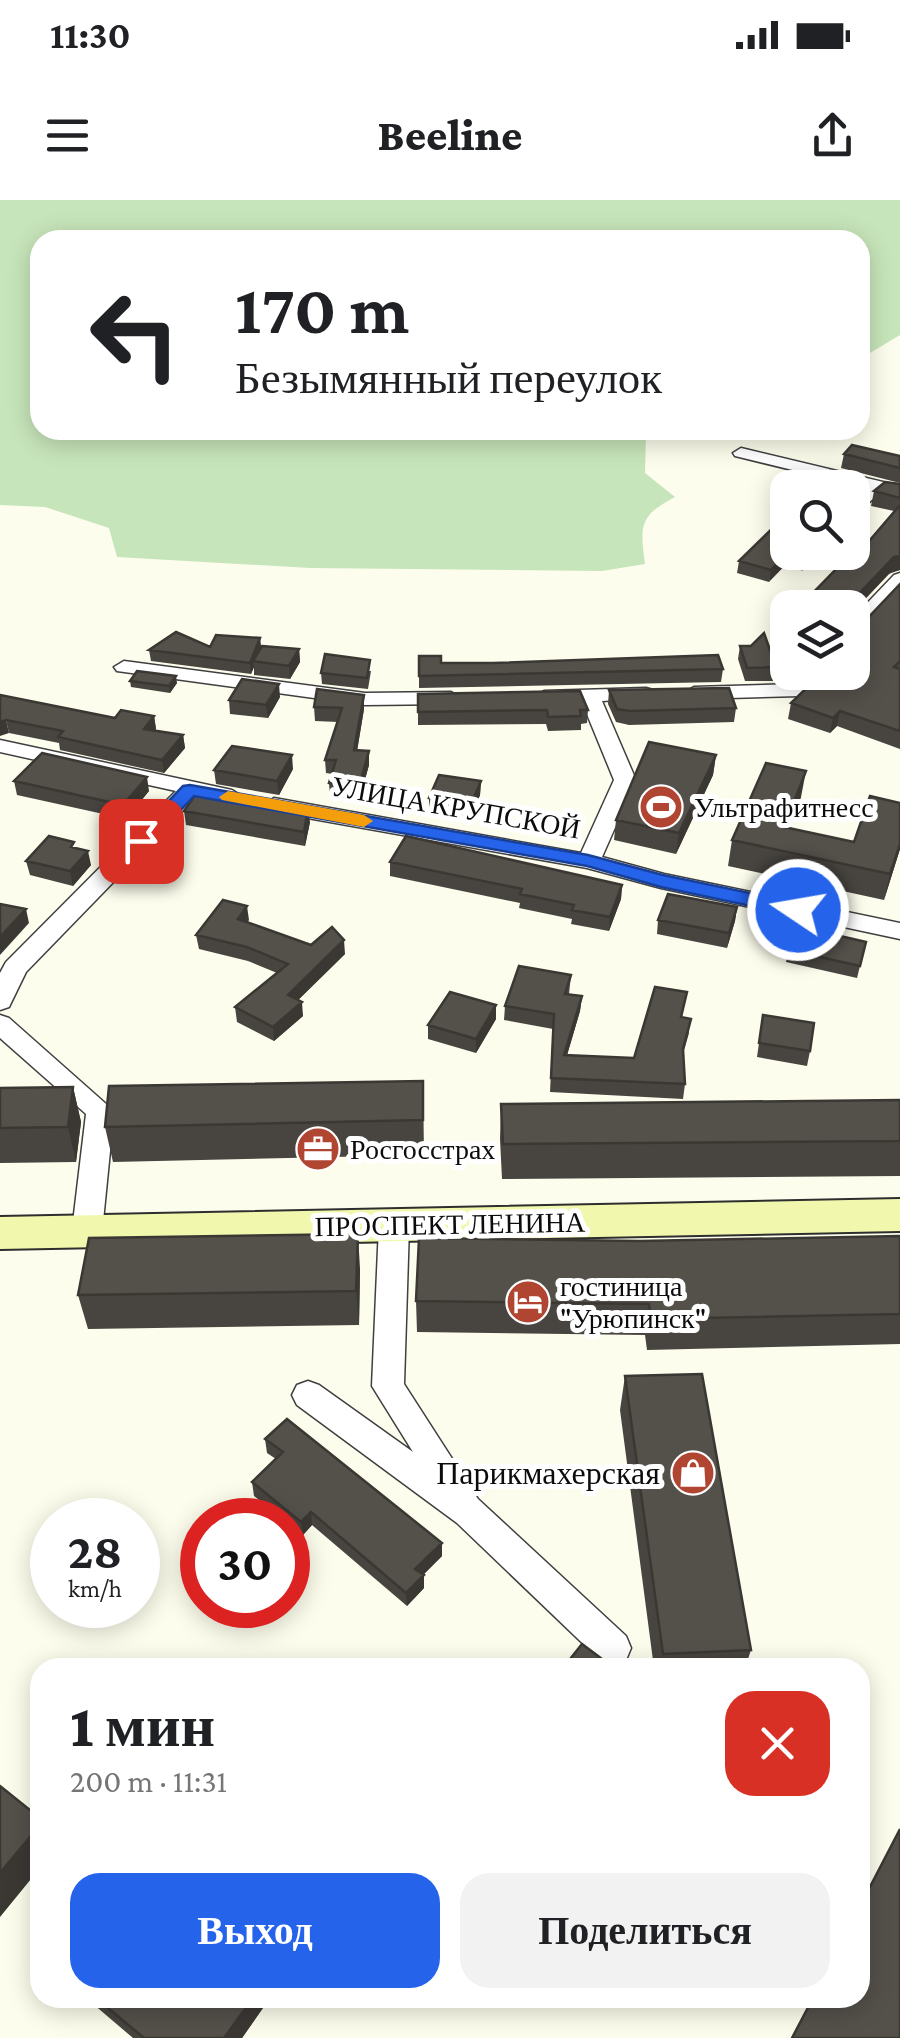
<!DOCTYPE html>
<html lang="ru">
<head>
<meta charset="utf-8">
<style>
  body { margin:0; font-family:"Crimson Pro",serif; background:#f2f2f2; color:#202124; height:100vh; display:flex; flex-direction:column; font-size:38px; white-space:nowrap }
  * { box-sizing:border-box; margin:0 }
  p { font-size:32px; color:#757577 }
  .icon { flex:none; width:55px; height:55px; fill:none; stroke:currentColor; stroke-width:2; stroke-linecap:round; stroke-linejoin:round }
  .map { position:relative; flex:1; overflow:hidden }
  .details { position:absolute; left:30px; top:1458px; width:840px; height:350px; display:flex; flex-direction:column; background:#fff; border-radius:30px; box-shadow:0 5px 25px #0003 }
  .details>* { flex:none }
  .banner { position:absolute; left:30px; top:30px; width:840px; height:210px; border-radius:30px; box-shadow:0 5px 25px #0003; background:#fff; color:#202124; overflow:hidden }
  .buttons { position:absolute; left:770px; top:270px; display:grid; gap:20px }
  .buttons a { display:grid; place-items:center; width:100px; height:100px; border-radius:20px; background:#fff; box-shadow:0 5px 25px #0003; font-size:50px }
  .speed { position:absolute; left:30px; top:1298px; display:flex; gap:20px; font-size:50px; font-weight:700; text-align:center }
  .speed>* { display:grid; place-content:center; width:130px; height:130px; border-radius:50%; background:#fff; box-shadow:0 5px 25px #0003; line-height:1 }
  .speed small { font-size:25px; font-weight:400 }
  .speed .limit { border:15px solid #d22; background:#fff; color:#111 }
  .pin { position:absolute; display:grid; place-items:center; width:85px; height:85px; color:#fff; margin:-42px; border-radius:20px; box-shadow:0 5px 15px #0006 }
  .me { position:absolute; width:110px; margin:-55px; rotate:282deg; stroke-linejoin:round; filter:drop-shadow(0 0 8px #0008) }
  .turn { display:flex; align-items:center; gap:35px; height:210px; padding:0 40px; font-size:45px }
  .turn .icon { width:130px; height:130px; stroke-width:2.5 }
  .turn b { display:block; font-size:70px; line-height:85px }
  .round { display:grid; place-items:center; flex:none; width:105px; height:105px; border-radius:30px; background:#f2f2f2 }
  .summary { display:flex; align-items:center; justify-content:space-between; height:170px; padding:0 40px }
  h1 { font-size:60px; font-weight:800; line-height:75px }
  .primary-button { display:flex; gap:20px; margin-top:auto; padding:20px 40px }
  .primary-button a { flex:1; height:115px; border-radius:30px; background:#2563eb; color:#fff; font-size:40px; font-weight:800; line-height:115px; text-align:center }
  .primary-button a+a { background:#f2f2f2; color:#202124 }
  .status { display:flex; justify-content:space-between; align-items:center; height:70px; padding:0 50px; background:#fff; direction:ltr }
  .status svg { height:28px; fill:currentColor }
  header { display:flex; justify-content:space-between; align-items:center; height:130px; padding:0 40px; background:#fff; font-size:45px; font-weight:800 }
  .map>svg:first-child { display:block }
</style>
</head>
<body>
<div class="status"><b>11:30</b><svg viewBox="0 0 49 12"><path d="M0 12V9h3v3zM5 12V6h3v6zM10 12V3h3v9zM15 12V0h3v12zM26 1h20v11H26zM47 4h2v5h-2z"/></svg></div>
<header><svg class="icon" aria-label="menu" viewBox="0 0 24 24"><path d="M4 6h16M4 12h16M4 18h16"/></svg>Beeline<svg class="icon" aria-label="share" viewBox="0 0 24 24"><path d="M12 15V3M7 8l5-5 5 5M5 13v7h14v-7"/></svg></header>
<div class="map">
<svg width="900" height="1838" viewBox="0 0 900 1838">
  <rect width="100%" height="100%" fill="#fdfded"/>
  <path fill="#c7e5ba" d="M0,0H900V135L860,159V40H40V230H650L646,233L645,273L675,297C639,316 640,325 645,364L602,371L310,368L117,357L109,328L45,307L0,305Z"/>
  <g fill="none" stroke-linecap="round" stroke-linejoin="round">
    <defs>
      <path id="street" d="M741,248L900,286V296L881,292L852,317V302L866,288L735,256L733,253Z
        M803,352H822L802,369L793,364Z
        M900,373V390L859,435L852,437V419L894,375Z
        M124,461L365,493L451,492L461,498L451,504L365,505L117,471L114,467Z
        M804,472H825L807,494L800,496L694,499L684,493L694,487L794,484Z
        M646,488L653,490V498L602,501L636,580L602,657L664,674L900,723V739L661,688L587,668L274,612L263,605L274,598L581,653L614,580L582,502L544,503L534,497L544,491Z
        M0,540L232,590L243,597L232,604L197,596L26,772L9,807L0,810V773L6,762L176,591L0,552Z
        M0,815L9,818L114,911L102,1031L97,1039L87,1042L77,1039L72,1031L86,914L0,838Z
        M394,1015L404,1018L409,1026L404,1184L478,1299L626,1436L631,1448L626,1460L613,1465L600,1460L457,1323L297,1205L292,1195L297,1185L308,1181L319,1185L413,1252L372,1186L379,1026L384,1018Z"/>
      <path id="secondary" d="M900,999V1031L0,1049V1017Z"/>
    </defs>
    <use href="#street" stroke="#3f3f3f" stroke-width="3"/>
    <use href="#secondary" stroke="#2e2e2e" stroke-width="4"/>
    <use href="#street" fill="#fff" fill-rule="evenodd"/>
    <use href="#secondary" fill="#f1f8ae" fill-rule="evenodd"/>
  </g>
  <path fill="#484540" d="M844,254L900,256V283L841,268Z
    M900,284V370L801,405L852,361L894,311L871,306L874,291Z
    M788,313L769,382L737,373L739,361Z
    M900,384V549L837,526L830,533L788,519L791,503L852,472V422L863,423Z
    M788,408V439L773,436L775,420Z
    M260,438L261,448L299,449L300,462L290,479L254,475V467L251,474L151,461L149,450L210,447Z
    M740,446L776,467L773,481H745L738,459Z
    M419,456L441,463L723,469L721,482L419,488Z
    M371,471L368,489L322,484L321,473Z
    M130,481L177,483L170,493L131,487Z
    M609,490L736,508L734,522L629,525L616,522L608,504Z
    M418,494L588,510L587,523L581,524V530L548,531L546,524L418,525Z
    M0,495L115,518L154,516L156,529L155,530L183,535L185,548L164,573L60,550L59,543L9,533Z
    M364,495V509L357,550L369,565L359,601L330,597L329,583L332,574L326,573L325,560L338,522L315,521L314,507Z
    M280,497L268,518L230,514L229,500Z
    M716,555L713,575L676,654L614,640L616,620Z
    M293,569L279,595L216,584L214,570Z
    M14,581L149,591L126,619L17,595Z
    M481,581L480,595L471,618L429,612V598Z
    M801,597L789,628L854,642L900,603V649L884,700L728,666L732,640Z
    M184,611L310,622L305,646L186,625Z
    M76,648L91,665L73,686L30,675L26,661Z
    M390,662L622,685L621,699L609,731L571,724L572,719L519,708L520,703L390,676Z
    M737,707L735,721L727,748L657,734L658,720Z
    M249,720L247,722L311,745L345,754L298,800L303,816L274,841L237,822L235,807L277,773L248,761L199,749L196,735Z
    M866,742L857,778L786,762L789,750Z
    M571,775L569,794L582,796L580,811L567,855L634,858L687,792L682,817L689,833L683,854L685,884L683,899L550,892L553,829L504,820L505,806Z
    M496,805V819L476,853L428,839V825Z
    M763,815L810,851L807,866L757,857Z
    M423,881L424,955L113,962L105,927Z
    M73,887L81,922L76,962L0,963V888Z
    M900,900V976L502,979L500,939L501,904Z
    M900,1036V1144L647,1150L645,1135L417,1132L416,1101L640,1041Z
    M360,1069L359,1125L88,1129L78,1095Z
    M625,1176L751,1450L745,1468H654L620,1210Z
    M265,1239L442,1356L423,1375L424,1388L407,1406L312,1325L303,1335L288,1323V1320H284L254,1296L252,1282L276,1259L267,1253Z
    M86,1798H270L242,1838H133Z"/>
  <path fill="#3b3834" d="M861,279L859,290L852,296V288Z
    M788,352H798L769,382L771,370Z
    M900,356V370L891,372L852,413V401L894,357Z
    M260,438L261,449L253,461L254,467L251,474L250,463Z
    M299,449L300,462L290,479L289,466Z
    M176,476L177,483L170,493L169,486Z
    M279,484L280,497L268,518L266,505Z
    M364,495V509L355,564L354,550Z
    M840,511L837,526L830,533L833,518Z
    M154,516L156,529L146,542L144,529Z
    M6,520L9,533L0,536V522Z
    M183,535L185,548L164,573L162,560Z
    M369,551V565L359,601V587Z
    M292,555L293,569L279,595L277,581Z
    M716,555L713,575L676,654L679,633Z
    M806,571L801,597L779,653L784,627Z
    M147,577L149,591L126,619L123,605Z
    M481,581L480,595L471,618V604Z
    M308,608L310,622L305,646L304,632Z
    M900,644V649L884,700L890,674Z
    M88,651L91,665L73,686L70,671Z
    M622,685L621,699L609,731L610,717Z
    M247,706L249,720L239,733L238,719Z
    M737,707L735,721L727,748L729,733Z
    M26,709L29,723L0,755V737Z
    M344,740L345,754L289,809L288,795Z
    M582,796L580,811L563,869L564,855Z
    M302,802L303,816L274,841L273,827Z
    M496,805V819L476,853V839Z
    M73,887L81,922L76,962L68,927Z
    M358,1034L360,1069L359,1125L356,1091Z
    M311,1312L312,1325L303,1335L301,1322Z
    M442,1343V1356L416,1382L415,1369Z
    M424,1375V1388L407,1406L406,1393Z
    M40,1625V1668L0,1717V1673Z
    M253,1798H270L242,1838H224Z"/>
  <path fill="#54504a" stroke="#3b3834" stroke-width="2.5" d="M852,245L900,256V268L844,254Z
    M830,271L861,279L852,288H813Z
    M885,282L900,284V298L874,291Z
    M900,305V356L894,357L852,401V408H788L793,402L801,405L846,359L852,361Z
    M788,313V352L771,370L739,361Z
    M900,384V461L894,467L900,469V531L840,511L833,518L791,503L823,472H852V444L856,440L852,439V422L863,423Z
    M788,408V423L775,420Z
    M176,432L210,447L216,435L260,438L250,463L149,450Z
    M764,433L776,467L747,468L740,446H751Z
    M262,446L299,449L289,466L253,461Z
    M325,454L370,460L367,478L321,473Z
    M718,455L723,469L419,476V456H441V463H493Z
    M137,471L176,476L169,486L130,481Z
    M242,479L279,484L266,505L229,500Z
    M729,488L736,508L630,511L617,509L609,490Z
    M317,489L364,495L354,550L369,551L359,587L329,583L336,560H325L342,508L314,507Z
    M580,491L588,510H580L581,516L548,517L547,510L418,512V494Z
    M0,495L115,518L121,510L154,516L144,529L183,535L162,560L58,537L63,531L6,520L0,522Z
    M649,542L716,555L679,633L616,620Z
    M232,546L292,555L277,581L214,570Z
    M42,553L147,577L123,605L14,581Z
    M766,563L806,571L784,627L854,642L870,596L900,603V644L890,674L732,640Z
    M439,575L481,581L471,604L429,598Z
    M200,588L308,608L304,632L184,611Z
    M49,636L74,642L71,647L88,651L70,671L26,661Z
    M406,636L622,685L610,717L572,710L574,705L520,694L522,689L390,662Z
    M668,694L737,707L729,733L658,720Z
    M223,700L247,706L238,719L311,745L332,727L344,740L288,795L302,802L273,827L235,807L288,764L247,747L196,735Z
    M0,704L26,709L0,737Z
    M797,726L866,742L860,766L789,750Z
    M519,766L571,775L565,794L582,796L564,855L634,858L655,787L687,792L681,817L691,819L683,849L685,884L551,878L554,814L505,806Z
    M450,792L496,805L476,839L428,825Z
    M763,815L814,823L810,851L759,843Z
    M423,881V920L105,927L109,886Z
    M73,887L68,927L0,928V888Z
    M900,900V941L503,944L501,904Z
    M358,1034L356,1091L78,1095L89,1038Z
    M900,1036V1114L651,1119L649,1104L416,1101L419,1038L640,1041Z
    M702,1174L751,1450L663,1454L625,1176Z
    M287,1219L442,1343L415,1369L424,1375L406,1393L311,1312L301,1322L252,1282L283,1252L265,1239Z
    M582,1444L614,1468H563Z
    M0,1586L40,1618V1625L0,1673Z
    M900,1629V1838H792L813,1798H860V1706Z
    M96,1798H253L224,1838H144Z"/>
  <path fill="#2563eb" stroke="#184099" stroke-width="2.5" d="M190,585L588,655L663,675L798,703L807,710L798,716L661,687L587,666L194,596L148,645H135V637L183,586Z"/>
  <path fill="#f59e0b" d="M228,591L364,615L373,621L364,627L222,600L219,597Z"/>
  <defs>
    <symbol id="stadium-disc" viewBox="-11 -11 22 22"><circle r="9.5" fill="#b04531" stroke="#fff"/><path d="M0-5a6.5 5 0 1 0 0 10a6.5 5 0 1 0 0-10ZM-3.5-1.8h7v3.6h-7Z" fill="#fff"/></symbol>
    <symbol id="office-disc" viewBox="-11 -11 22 22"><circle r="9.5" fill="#b04531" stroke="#fff"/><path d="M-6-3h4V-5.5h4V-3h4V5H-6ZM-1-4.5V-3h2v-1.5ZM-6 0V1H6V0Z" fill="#fff"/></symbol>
    <symbol id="hotel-disc" viewBox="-11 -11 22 22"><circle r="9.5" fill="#b04531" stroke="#fff"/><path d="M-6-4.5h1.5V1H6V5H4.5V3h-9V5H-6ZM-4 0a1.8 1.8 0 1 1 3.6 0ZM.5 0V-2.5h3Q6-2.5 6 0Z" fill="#fff"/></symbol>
    <symbol id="shop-disc" viewBox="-11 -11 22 22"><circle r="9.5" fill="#b04531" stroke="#fff"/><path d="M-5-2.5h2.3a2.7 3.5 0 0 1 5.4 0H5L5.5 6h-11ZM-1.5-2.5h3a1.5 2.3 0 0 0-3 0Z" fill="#fff"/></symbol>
  </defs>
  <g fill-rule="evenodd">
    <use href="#stadium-disc" x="636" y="582" width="50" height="50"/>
    <use href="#office-disc" x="293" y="924" width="50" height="50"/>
    <use href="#hotel-disc" x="503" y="1077" width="50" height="50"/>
    <use href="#shop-disc" x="668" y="1248" width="50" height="50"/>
  </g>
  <g text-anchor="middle" stroke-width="10" stroke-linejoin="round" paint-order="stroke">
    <g font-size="28" fill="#0c0c0c" stroke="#fff">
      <text transform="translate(456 607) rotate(10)" y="10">УЛИЦА КРУПСКОЙ</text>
      <text transform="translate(450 1024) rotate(-1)" y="10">ПРОСПЕКТ ЛЕНИНА</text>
    </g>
    <g font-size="28" fill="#0c0c0c" stroke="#fff" text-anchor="start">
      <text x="694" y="617">Ультрафитнесс</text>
      <text x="350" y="959">Росгосстрах</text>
      <text x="560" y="1096">гостиница<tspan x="560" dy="32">"Урюпинск"</tspan></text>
    </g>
    <g font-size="32" fill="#0c0c0c" stroke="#fff" text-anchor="end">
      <text x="660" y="1284">Парикмахерская</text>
    </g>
  </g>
</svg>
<div class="buttons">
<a><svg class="icon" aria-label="search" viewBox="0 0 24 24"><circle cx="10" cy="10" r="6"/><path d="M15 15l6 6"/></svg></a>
<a><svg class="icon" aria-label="layers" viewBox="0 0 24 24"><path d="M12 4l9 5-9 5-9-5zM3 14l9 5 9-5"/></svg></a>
</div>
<div class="speed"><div>28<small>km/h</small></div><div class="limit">30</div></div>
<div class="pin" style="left:141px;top:641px;background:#d93025"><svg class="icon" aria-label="arrive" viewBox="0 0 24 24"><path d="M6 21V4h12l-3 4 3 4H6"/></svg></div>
<svg class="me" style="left:798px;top:710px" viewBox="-20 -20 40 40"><circle r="17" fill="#2563eb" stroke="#fff" stroke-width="3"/><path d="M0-11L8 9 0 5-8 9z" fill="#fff"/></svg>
<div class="banner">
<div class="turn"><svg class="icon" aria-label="left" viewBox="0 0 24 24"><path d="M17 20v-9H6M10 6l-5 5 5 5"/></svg><div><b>170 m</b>Безымянный переулок</div></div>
</div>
<section class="details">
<div class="summary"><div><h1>1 мин</h1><p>200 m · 11:31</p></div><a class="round" style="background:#d93025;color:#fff"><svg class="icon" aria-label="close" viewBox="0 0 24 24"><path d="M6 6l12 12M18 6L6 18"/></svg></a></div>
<div class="primary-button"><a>Выход</a><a>Поделиться</a></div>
</section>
</div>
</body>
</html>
